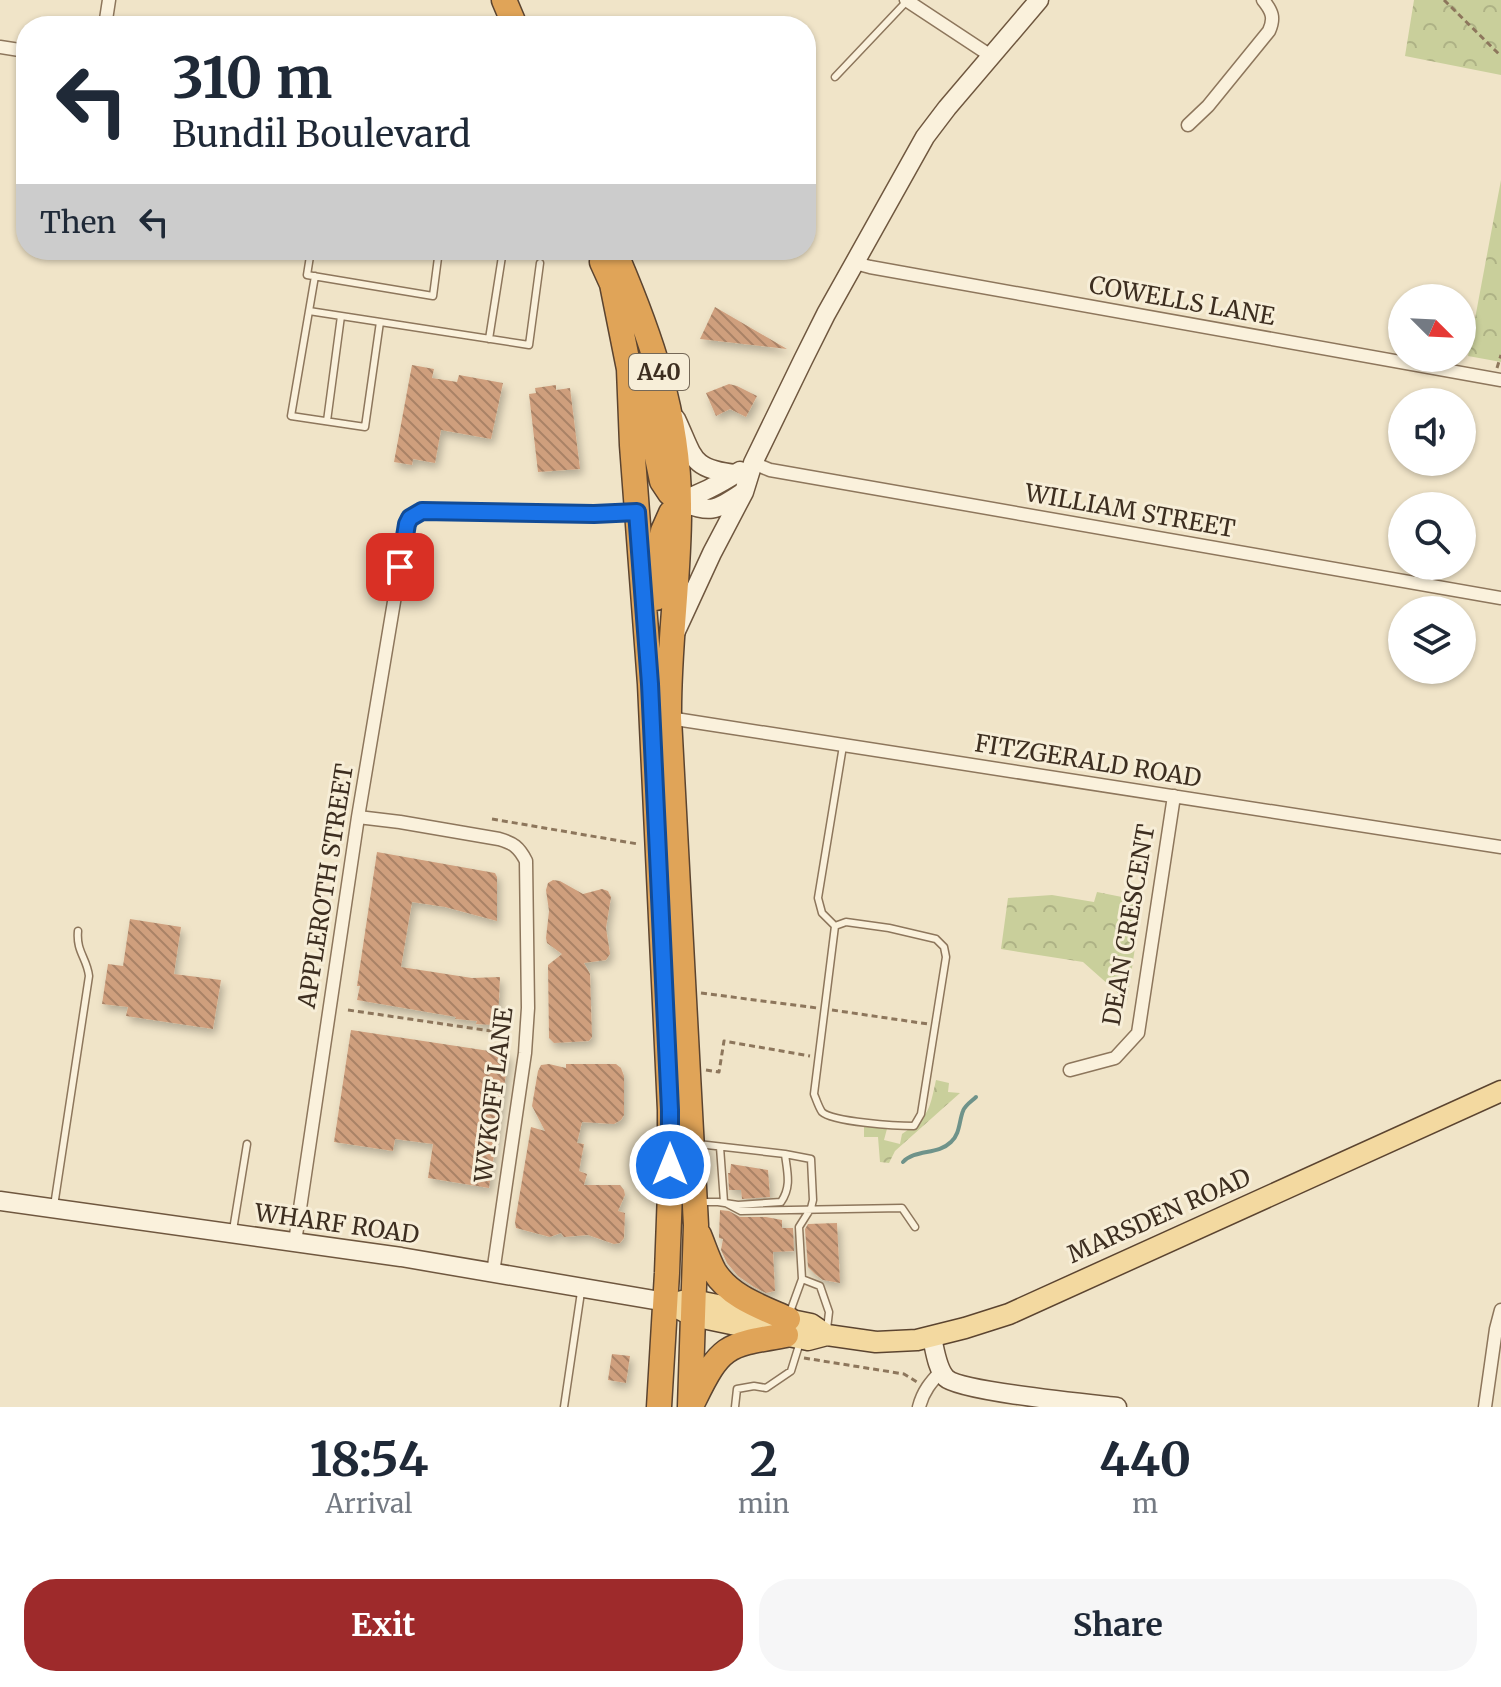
<!DOCTYPE html>
<html lang="en">
<head>
<meta charset="utf-8">
<style>
  body { margin:0; font-family:Merriweather,serif; background:#f6f6f7; color:#1f2937; height:100vh; display:flex; flex-direction:column; font-size:30px; white-space:nowrap }
  * { box-sizing:border-box; margin:0 }
  p { font-size:26px; color:#747a83 }
  .icon { flex:none; width:44px; height:44px; fill:none; stroke:currentColor; stroke-width:2; stroke-linecap:round; stroke-linejoin:round }
  .map { position:relative; height:1407px; overflow:hidden }
  .sheet { display:flex; flex-direction:column; background:#fff; flex:1 }
  .sheet>* { flex:none }
  .hud { position:absolute; left:16px; top:16px; width:800px; height:244px; border-radius:32px; box-shadow:0 2px 6px #0004; background:#fff; color:#1f2937; overflow:hidden }
  .needle { width:52px; rotate:114deg }
  .fabs { position:absolute; left:1388px; top:284px; display:grid; gap:16px }
  .fabs a { display:grid; place-items:center; width:88px; height:88px; border-radius:50%; background:#fff; box-shadow:0 2px 6px #0004; font-size:40px }
  .pin { position:absolute; display:grid; place-items:center; width:68px; height:68px; color:#fff; margin:-34px; border-radius:16px; box-shadow:0 4px 12px #0006 }
  .me { position:absolute; width:88px; margin:-44px; rotate:0deg; stroke-linejoin:round; filter:drop-shadow(0 0 6px #0008) }
  .turn { display:flex; align-items:center; gap:28px; height:168px; padding:0 24px; font-size:36px }
  .turn .icon { width:104px; height:104px; stroke-width:2.5 }
  .turn b { display:block; font-size:56px; line-height:68px }
  .then { display:flex; align-items:center; height:76px; padding:0 24px; background:#0003; gap:16px; font-size:30px }
  .eta { display:flex; justify-content:space-evenly; align-items:center; height:136px; text-align:center }
  .eta b { font-size:48px; font-weight:700; line-height:56px }
  .primary-button { display:flex; gap:16px; margin-top:auto; padding:16px 24px }
  .primary-button a { flex:1; height:92px; border-radius:32px; background:#9e2a2b; color:#fff; font-size:32px; font-weight:700; line-height:92px; text-align:center }
  .primary-button a+a { background:#f6f6f7; color:#1f2937 }
  .map>svg:first-child { display:block }
</style>
</head>
<body>
<div class="map">
<svg width="1501" height="1407" viewBox="0 0 1501 1407">
  <defs>
    <pattern id="forest-crowns" width="20" height="18" patternUnits="userSpaceOnUse" patternTransform="scale(2)"><rect width="20" height="18" fill="#c9cf9b"/><path d="M2 6a3 3 0 1 1 6 0M12 15a3 3 0 1 1 6 0" fill="none" stroke="#aeb285"/></pattern>
    <pattern id="building-back-hatch" width="6" height="6" patternUnits="userSpaceOnUse" patternTransform="scale(2)"><rect width="6" height="6" fill="#cf9f7d"/><path d="M-1 5l2 2M0 0l6 6M5-1l2 2" fill="none" stroke="#a98266"/></pattern>
    <filter id="shadow"><feDropShadow dx="3" dy="5" stdDeviation="4" flood-color="#0004"/></filter>
  </defs>
  <rect width="100%" height="100%" fill="#f0e4c8"/>
  <path fill="url(#forest-crowns)" d="M1414,0H1501V75L1405,56Z
    M1501,180V362L1468,356Z
    M1097,892L1142,901L1127,1001L1083,962L1001,949L1008,898L1052,895L1094,902Z
    M936,1080L949,1083L948,1092L960,1093L895,1151L889,1163L880,1162L878,1137H864V1122L888,1125L884,1140L900,1144L902,1134C929,1116 929,1112 936,1080Z"/>
  <g fill="none" stroke-linecap="round" stroke-linejoin="round">
    <path stroke="#6f938a" stroke-width="4" d="M903,1162C915,1149 938,1155 951,1142C960,1134 959,1121 963,1111C965,1105 972,1101 976,1097"/>
  </g>
  <path fill="url(#building-back-hatch)" filter="url(#shadow)" d="M715,307L787,349L700,339Z
    M412,365L434,369L432,378L457,382L459,375L503,383L491,439L441,430L435,463L413,459L412,465L394,462Z
    M729,384L737,386L757,396L746,417L730,409L716,416L706,393Z
    M556,385V390L570,388L580,469L538,472L529,394L536,393L535,388Z
    M377,852L495,873L497,877V921L445,907L412,902L401,967L472,978L500,977L498,1019L493,1025L476,1024L477,1021L455,1019L456,1017L357,1000L360,986H357Z
    M553,880L560,881L583,894L602,889L608,891L611,897L606,928L610,954L606,960L584,963L590,974L592,1037L589,1041L554,1043L549,1038L548,965L562,954L547,943L546,938L549,911L546,890L548,883Z
    M130,919L181,927L174,974L221,980L213,1029L126,1016L128,1007L102,1004L108,964L123,966Z
    M351,1030L509,1054L489,1188L428,1178L433,1144L395,1139L393,1151L334,1142Z
    M549,1064L566,1068V1064H616L621,1068L624,1076V1115L621,1120L614,1124L582,1122L577,1143L584,1144L579,1171L587,1174L584,1185H620L624,1190L625,1195L618,1211L625,1213L624,1238L620,1243L614,1244L588,1235L564,1237L561,1233L550,1237L516,1228L515,1222L531,1127L545,1131L532,1106L538,1071L541,1065Z
    M731,1164L768,1170L770,1197L742,1199L741,1190H729L728,1173H730Z
    M720,1210L729,1211L740,1217H766L782,1220V1228H793L794,1251L773,1252L775,1291L766,1293L754,1287L738,1276L727,1263L721,1250L723,1239L719,1238Z
    M837,1223L840,1283L823,1280L815,1274L808,1267L805,1229L808,1224Z
    M612,1354L630,1356L626,1383L608,1380Z"/>
  <g fill="none" stroke-linecap="round" stroke-linejoin="round">
    <defs>
      <path id="lane" d="M835,77L907,1
        M311,250L307,275L433,296L439,250
        M315,276L291,416L365,427L380,322
        M309,311L529,345L540,263
        M489,339L503,250
        M327,421L341,316
        M846,922L889,928L936,939L944,947L946,957L921,1114L914,1126C898,1126 832,1122 822,1112C819,1108 816,1099 814,1094L835,926Z
        M835,926L822,913L818,898L843,746
        M698,1144L785,1154L811,1159L813,1200L811,1208L799,1227L802,1279L790,1312
        M720,1147L724,1202
        M700,1202H718L738,1205L781,1202C792,1186 787,1172 785,1154
        M724,1202L741,1211L902,1208L915,1227
        M54,1206L89,976C87,958 76,952 78,931
        M233,1230L247,1144
        M802,1279L820,1286L829,1312L827,1329
        M564,1407L581,1292
        M735,1407L737,1389L754,1386L766,1388L791,1371L800,1342"/>
      <path id="street" d="M906,0L991,56
        M105,26L109,0
        M0,47L26,51
        M1188,125L1208,106L1269,31C1275,18 1272,11 1263,0
        M855,263L870,267L1501,380
        M753,463L770,470L1501,598
        M669,718L1501,847
        M358,817L400,822L499,839C513,843 519,847 526,861L528,1008L525,1053L493,1273
        M1070,1070L1115,1058L1138,1033L1174,796
        M295,1242L358,817L407,524C413,513 421,511 433,510L594,514L637,512
        M919,1407C923,1391 931,1382 942,1370
        M1485,1407L1496,1329L1501,1310"/>
      <path id="secondary" d="M676,419C694,457 690,469 736,474
        M679,501C702,494 720,484 740,471
        M679,501C711,513 714,512 742,493
        M676,631L712,553L744,492L753,463L803,360L826,314L925,137L947,108L1039,0
        M0,1201L401,1257L666,1302
        M932,1338C935,1350 937,1369 946,1378C959,1391 1091,1404 1117,1407"/>
      <path id="primary" d="M682,1301L693,1300L811,1324L827,1335
        M666,1302L693,1316L808,1340L827,1335L876,1342L917,1340L965,1328L1009,1314L1501,1091"/>
      <path id="highway" d="M504,0L515,26
        M614,250C649,331 679,414 679,504C680,575 668,646 669,718L696,1225L690,1407
        M602,262L612,284L629,369L632,445L650,684L670,1110V1192L667,1273L659,1407
        M641,380L662,481L670,493L677,499
        M656,598L663,531L671,513
        M699,1235C704,1247 708,1260 714,1271C730,1297 761,1307 788,1319
        M694,1400C721,1344 727,1345 786,1335"/>
    </defs>
    <use href="#lane" stroke="#8d765c" stroke-width="9"/>
    <use href="#street" stroke="#8d765c" stroke-width="15"/>
    <use href="#secondary" stroke="#6f573f" stroke-width="21"/>
    <use href="#primary" stroke="#5b4430" stroke-width="23"/>
    <use href="#highway" stroke="#5b4430" stroke-width="27"/>
    <path stroke="#8d765c" stroke-width="3" stroke-dasharray="6 4" stroke-linecap="butt" d="M1444,0L1501,56
      M1497,368L1501,355
      M492,819L638,844
      M701,993L817,1008
      M348,1010L491,1031L508,1028
      M832,1010L928,1024
      M706,1070L719,1072L724,1041L810,1056
      M804,1358L904,1374L917,1382"/>
    <use href="#lane" stroke="#faf1dc" stroke-width="6"/>
    <use href="#street" stroke="#faf1dc" stroke-width="12"/>
    <use href="#secondary" stroke="#faf1dc" stroke-width="18"/>
    <use href="#primary" stroke="#f3d9a0" stroke-width="20"/>
    <use href="#highway" stroke="#e0a458" stroke-width="24"/>
  </g>
  <g fill="none" stroke-linecap="round" stroke-linejoin="round">
    <defs>
      <path id="route" d="M400,567L407,524L410,518L422,511L594,514L637,512L650,684L670,1110V1165"/>
    </defs>
    <use href="#route" stroke="#114b97" stroke-width="20"/>
    <use href="#route" stroke="#1a73e8" stroke-width="14"/>
  </g>
  <g text-anchor="middle" stroke-width="6" stroke-linejoin="round" paint-order="stroke">
    <rect fill="#f7eed8" stroke="#756857" stroke-width="2" x="629" y="354" width="60" height="36" rx="6"/>
    <g font-size="22" font-weight="bold" fill="#3d2e20">
      <text x="659" y="380">A40</text>
    </g>
    <g font-size="24" fill="#3d2e20" stroke="#f7eed8">
      <text transform="translate(1182 301) rotate(10)" y="8">COWELLS LANE</text>
      <text transform="translate(1130 511) rotate(10)" y="8">WILLIAM STREET</text>
      <text transform="translate(1088 761) rotate(9)" y="8">FITZGERALD ROAD</text>
      <text transform="translate(326 886) rotate(-81)" y="8">APPLEROTH STREET</text>
      <text transform="translate(1129 925) rotate(-80)" y="8">DEAN CRESCENT</text>
      <text transform="translate(494 1095) rotate(-83)" y="8">WYKOFF LANE</text>
      <text transform="translate(1159 1216) rotate(-24)" y="8">MARSDEN ROAD</text>
      <text transform="translate(337 1224) rotate(8)" y="8">WHARF ROAD</text>
    </g>
  </g>
</svg>
<div class="fabs">
<a><svg class="needle" viewBox="-14 -14 28 28"><path d="M0-13l5 13h-10z" fill="#e53935"/><path d="M0 13l5-13h-10z" fill="#747a83"/></svg></a>
<a><svg class="icon" aria-label="sound" viewBox="0 0 24 24"><path d="M4 9h4l5-4v14l-5-4H4zM17 9q2 3 0 6"/></svg></a>
<a><svg class="icon" aria-label="search" viewBox="0 0 24 24"><circle cx="10" cy="10" r="6"/><path d="M15 15l6 6"/></svg></a>
<a><svg class="icon" aria-label="layers" viewBox="0 0 24 24"><path d="M12 4l9 5-9 5-9-5zM3 14l9 5 9-5"/></svg></a>
</div>
<div class="pin" style="left:400px;top:567px;background:#d93025"><svg class="icon" aria-label="arrive" viewBox="0 0 24 24"><path d="M6 21V4h12l-3 4 3 4H6"/></svg></div>
<svg class="me" style="left:670px;top:1165px" viewBox="-20 -20 40 40"><circle r="17" fill="#1a73e8" stroke="#fff" stroke-width="3"/><path d="M0-11L8 9 0 5-8 9z" fill="#fff"/></svg>
<div class="hud">
<div class="turn"><svg class="icon" aria-label="left" viewBox="0 0 24 24"><path d="M17 20v-9H6M10 6l-5 5 5 5"/></svg><div><b>310 m</b>Bundil Boulevard</div></div>
<div class="then">Then<svg class="icon" aria-label="left" viewBox="0 0 24 24"><path d="M17 20v-9H6M10 6l-5 5 5 5"/></svg></div>
</div>
</div>
<section class="sheet">
<div class="eta">
<div><b>18:54</b><p>Arrival</p></div>
<div><b>2</b><p>min</p></div>
<div><b>440</b><p>m</p></div>
</div>
<div class="primary-button"><a>Exit</a><a>Share</a></div>
</section>
</body>
</html>
